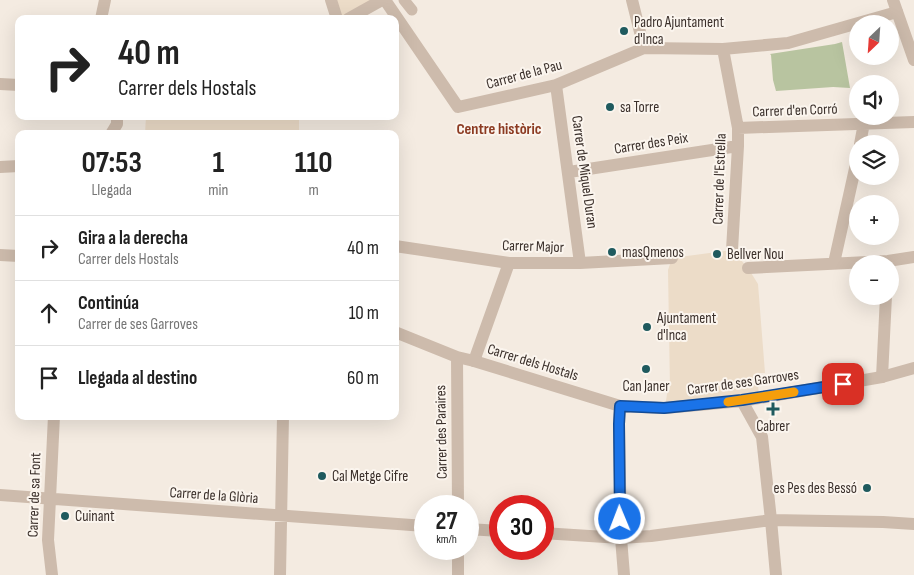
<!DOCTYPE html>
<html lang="es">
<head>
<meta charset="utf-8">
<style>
  body { margin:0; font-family:"Sofia Sans Condensed",sans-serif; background:#f2f2f2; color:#222; height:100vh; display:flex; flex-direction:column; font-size:19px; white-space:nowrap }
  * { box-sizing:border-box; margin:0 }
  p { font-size:16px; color:#767676 }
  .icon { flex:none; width:28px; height:28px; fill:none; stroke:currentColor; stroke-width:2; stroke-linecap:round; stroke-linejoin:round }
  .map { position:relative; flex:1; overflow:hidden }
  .panel { position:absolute; left:15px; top:130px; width:384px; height:290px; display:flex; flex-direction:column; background:#fff; border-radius:10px; box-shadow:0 5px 20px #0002 }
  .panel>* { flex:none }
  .top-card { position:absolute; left:15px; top:15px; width:384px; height:105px; border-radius:10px; box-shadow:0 5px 20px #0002; background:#fff; color:#222; overflow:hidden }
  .needle { width:32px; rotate:205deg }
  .tools { position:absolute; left:849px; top:15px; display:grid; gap:10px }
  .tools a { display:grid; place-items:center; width:50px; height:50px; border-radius:50%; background:#fff; box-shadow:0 5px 20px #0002; font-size:25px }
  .speed { position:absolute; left:414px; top:495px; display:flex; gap:10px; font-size:25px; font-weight:700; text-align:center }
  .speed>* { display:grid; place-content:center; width:65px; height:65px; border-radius:50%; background:#fff; box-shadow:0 5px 20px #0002; line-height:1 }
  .speed small { font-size:12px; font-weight:400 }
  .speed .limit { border:8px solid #d22; background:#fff; color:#111 }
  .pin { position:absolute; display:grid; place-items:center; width:42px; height:42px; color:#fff; margin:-21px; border-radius:10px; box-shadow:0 2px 8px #0006 }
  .me { position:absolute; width:55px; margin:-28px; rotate:359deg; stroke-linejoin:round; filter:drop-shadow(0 0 4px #0008) }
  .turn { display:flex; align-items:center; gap:18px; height:105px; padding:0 20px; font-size:22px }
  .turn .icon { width:65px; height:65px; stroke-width:2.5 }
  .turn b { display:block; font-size:35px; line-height:42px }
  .eta { display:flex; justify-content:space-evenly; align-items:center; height:85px; text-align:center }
  .eta b { font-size:30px; font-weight:700; line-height:35px }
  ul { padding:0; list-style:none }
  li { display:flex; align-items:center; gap:15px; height:65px; padding:0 20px; border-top:1px solid #e0e0e0 }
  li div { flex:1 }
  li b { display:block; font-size:19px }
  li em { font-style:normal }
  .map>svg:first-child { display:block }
</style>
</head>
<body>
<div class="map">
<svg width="914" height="575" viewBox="0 0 914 575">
  <rect width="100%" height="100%" fill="#f4ebe1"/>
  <path fill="#b8c4a0" d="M842,42L850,88L833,87L776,91L773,80L771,55L770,54L835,44Z"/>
  <path fill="#ecdcc8" d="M331,0H382L337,19Z
    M146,116H299V134H145Z
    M732,250L748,268L758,284L765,373H760L758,384L759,397L665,408L667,394L670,389L668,270L672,258Z"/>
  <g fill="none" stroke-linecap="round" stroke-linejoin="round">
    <path stroke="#cdbbac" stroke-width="11" d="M404,0L412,10"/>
    <path stroke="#cdbbac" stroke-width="12" d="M385,0L458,107L556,85L644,48L723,49L788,43L897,12
      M632,0L644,48
      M723,49L738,128V146L732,250
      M556,85L580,263
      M738,128L914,122
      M860,144L864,123
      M569,172L738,146
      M395,246L509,263H580L672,258
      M834,263L858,155
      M748,268L888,261L914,257
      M474,361L509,263
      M882,377L886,296"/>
    <path stroke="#cdbbac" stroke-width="12" d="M331,0L337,19
      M893,0L914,60
      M101,19L105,0
      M348,19L382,0
      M0,84L19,85
      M111,134L117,124V116
      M0,167L19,166
      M0,255L19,256
      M395,332L457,357L474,361L620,406L665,408L742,401L882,377L914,368
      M457,357L458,506
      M742,401L762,437L771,520L776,575
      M620,406L619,424L621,538L624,575
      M0,495L425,526
      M468,529L500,531
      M542,533L621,538L651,536L771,520L883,522L914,524
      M52,575L48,540L54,416
      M280,575L283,416
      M458,575V549"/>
  </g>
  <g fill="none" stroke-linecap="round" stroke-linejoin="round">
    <defs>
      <path id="route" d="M620,519L619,424L620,406L664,408L742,400L843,384"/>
    </defs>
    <use href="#route" stroke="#114b97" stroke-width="12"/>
    <use href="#route" stroke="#1a73e8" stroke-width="9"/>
    <path stroke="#f59e0b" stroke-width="9" d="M728,402L794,392"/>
  </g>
  <g fill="#1f5a5e" stroke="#fbf5ee" stroke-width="2">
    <circle cx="624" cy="31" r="5"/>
    <circle cx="610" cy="107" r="5"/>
    <circle cx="612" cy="252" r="5"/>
    <circle cx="717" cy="254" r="5"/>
    <circle cx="647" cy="327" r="5"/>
    <circle cx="646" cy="369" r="5"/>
    <path d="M770.5 401.5h5v5h5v5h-5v5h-5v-5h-5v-5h5z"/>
    <circle cx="322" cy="476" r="5"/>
    <circle cx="867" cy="488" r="5"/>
    <circle cx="65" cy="516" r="5"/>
  </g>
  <g text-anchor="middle" stroke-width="4" stroke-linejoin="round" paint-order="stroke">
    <g font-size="15" fill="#3b302b" stroke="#fbf5ee" text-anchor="start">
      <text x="634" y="27">Padro Ajuntament<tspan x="634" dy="17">d'Inca</tspan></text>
      <text x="620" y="112">sa Torre</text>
      <text x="622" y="257">masQmenos</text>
      <text x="727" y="259">Bellver Nou</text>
      <text x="657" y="323">Ajuntament<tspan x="657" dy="17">d'Inca</tspan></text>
      <text x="646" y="391" text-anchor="middle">Can Janer</text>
      <text x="773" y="431" text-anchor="middle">Cabrer</text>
      <text x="332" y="481">Cal Metge Cifre</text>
      <text x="857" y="493" text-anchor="end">es Pes des Bessó</text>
      <text x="75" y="521">Cuinant</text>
    </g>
    <g font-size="15" fill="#3b302b" stroke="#fbf5ee">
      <text transform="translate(524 74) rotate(-15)" y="5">Carrer de la Pau</text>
      <text transform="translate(795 110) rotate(-2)" y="5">Carrer d'en Corró</text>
      <text transform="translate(651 143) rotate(-9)" y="5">Carrer des Peix</text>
      <text transform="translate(585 172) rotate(82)" y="5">Carrer de Miquel Duran</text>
      <text transform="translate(719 179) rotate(-88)" y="5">Carrer de l'Estrella</text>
      <text transform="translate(533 246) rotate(2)" y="5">Carrer Major</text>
      <text transform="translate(533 362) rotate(17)" y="5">Carrer dels Hostals</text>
      <text transform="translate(743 382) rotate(-8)" y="5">Carrer de ses Garroves</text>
      <text transform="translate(441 432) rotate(-91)" y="5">Carrer des Paraires</text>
      <text transform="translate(34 495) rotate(-88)" y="5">Carrer de sa Font</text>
      <text transform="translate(214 495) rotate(4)" y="5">Carrer de la Glòria</text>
    </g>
    <g font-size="16" font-weight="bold" fill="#8c3b22" stroke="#fbf5ee">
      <text x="499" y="134">Centre històric</text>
    </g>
  </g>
</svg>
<div class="tools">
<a><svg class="needle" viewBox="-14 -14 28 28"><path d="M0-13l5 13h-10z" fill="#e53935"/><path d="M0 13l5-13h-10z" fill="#767676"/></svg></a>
<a><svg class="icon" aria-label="sound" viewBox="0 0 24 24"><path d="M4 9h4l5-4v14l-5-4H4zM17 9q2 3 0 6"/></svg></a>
<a><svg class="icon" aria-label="layers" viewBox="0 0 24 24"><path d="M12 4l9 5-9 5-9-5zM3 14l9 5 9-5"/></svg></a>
<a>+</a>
<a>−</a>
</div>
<div class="speed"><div>27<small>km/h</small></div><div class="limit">30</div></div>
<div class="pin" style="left:843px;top:384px;background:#d93025"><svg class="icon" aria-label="arrive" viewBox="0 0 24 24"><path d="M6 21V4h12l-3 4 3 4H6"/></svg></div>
<svg class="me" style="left:620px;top:519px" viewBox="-20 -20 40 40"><circle r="17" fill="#1a73e8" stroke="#fff" stroke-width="3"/><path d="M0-11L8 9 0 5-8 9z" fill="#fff"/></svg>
<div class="top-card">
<div class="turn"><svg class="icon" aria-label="right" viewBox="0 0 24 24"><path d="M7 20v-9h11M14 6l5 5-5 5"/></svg><div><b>40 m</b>Carrer dels Hostals</div></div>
</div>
<section class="panel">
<div class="eta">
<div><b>07:53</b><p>Llegada</p></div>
<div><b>1</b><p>min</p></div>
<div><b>110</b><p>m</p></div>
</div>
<ul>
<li><svg class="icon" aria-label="right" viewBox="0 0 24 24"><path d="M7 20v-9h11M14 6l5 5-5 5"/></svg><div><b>Gira a la derecha</b><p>Carrer dels Hostals</p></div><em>40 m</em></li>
<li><svg class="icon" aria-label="ahead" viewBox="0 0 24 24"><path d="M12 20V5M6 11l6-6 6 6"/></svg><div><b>Continúa</b><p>Carrer de ses Garroves</p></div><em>10 m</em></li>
<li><svg class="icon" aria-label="arrive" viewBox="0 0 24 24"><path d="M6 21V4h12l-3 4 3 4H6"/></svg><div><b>Llegada al destino</b></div><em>60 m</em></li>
</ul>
</section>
</div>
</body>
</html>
